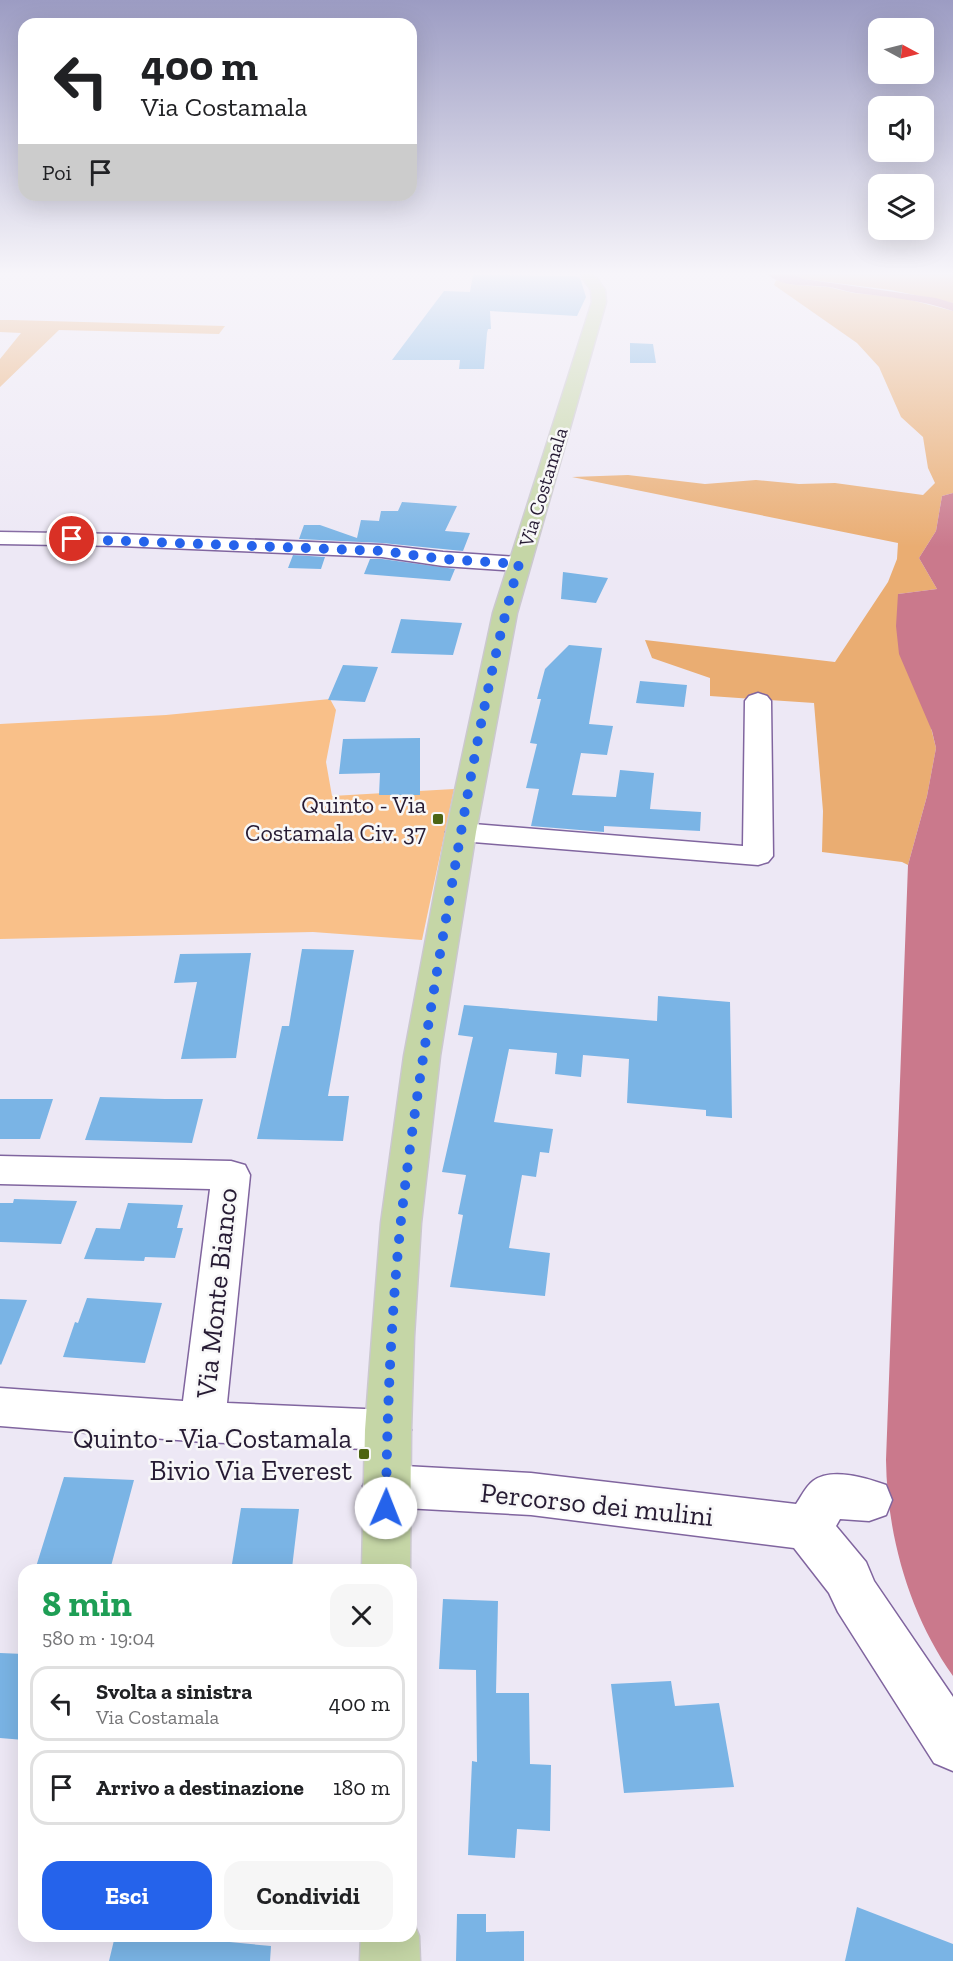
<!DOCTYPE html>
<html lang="it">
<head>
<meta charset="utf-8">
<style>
  body { margin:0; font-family:"Zilla Slab",serif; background:#f6f6f6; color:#202124; height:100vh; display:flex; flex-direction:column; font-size:22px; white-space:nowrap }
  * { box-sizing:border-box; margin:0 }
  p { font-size:20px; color:#757577 }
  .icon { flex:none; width:33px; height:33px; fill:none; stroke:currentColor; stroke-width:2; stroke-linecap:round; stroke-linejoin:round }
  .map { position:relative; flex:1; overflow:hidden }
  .panel { position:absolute; left:18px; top:1564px; width:399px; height:378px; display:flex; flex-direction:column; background:#fff; border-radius:18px; box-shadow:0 6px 24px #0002 }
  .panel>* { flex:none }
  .top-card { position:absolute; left:18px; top:18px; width:399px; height:183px; border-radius:18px; box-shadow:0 6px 24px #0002; background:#fff; color:#202124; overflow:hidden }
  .needle { width:39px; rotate:97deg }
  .tools { position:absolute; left:868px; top:18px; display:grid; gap:12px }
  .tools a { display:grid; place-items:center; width:66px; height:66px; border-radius:12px; background:#fff; box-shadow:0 6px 24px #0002; font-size:30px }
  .pin { position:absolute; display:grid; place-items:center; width:51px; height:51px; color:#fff; margin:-26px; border:3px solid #fff; border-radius:50%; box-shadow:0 2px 6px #0007 }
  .me { position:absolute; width:66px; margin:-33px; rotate:1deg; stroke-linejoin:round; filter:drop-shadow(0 0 4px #0008) }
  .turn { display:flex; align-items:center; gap:21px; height:126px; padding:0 24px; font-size:27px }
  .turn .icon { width:78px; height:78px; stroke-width:2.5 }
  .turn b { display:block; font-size:42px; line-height:51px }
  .then { display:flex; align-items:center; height:57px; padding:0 24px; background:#0003; gap:12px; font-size:22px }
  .round { display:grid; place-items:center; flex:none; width:63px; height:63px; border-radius:18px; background:#f6f6f6 }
  .head { display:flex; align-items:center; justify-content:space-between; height:102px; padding:0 24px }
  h1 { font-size:36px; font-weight:800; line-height:45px; color:#1e9e55 }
  .primary-button { display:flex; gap:12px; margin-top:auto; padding:12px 24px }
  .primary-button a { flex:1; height:69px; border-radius:18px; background:#2563eb; color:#fff; font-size:24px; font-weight:800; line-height:69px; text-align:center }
  .primary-button a+a { background:#f6f6f6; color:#202124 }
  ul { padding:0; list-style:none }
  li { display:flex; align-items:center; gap:18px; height:75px; margin:0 12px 9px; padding:0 12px; border:3px solid #e0e0e0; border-radius:18px }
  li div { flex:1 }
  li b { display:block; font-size:22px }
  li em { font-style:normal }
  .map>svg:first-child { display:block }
</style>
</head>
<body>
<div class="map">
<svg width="953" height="1961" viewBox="0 0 953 1961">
  <rect width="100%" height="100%" fill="#ede8f5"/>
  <path fill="#f9c089" d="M330,699L336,710L326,762L332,796L454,789L422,940L313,932L0,939V724L166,715Z"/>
  <path fill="#eaad72" d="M791,273H953V303L891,290L804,279Z
    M776,280L794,285L828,287L853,293L903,298L953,311V493L942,496L936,531L919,558L937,589L898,594L936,748L927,796L908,865L902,862L822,852L823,811L814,703L710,696V678L652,658L645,640L835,662L888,582L897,559L898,543L572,477L628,475L705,484L756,480L799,484L835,483L923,495L935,483L928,468L923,437L901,417L879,367L857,343L774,285Z
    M0,320H12L225,326L219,334L59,330L0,387V359L21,333L0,332Z"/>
  <path fill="#ca798c" d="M766,273H791L804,279L936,298L953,303V311C921,300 889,297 856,293C847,292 838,288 829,287C808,284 782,289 766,273Z
    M953,493V1676C909,1614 887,1535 886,1460L908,865L927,796L936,748L932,731L899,654L896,626L898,594L937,589L919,558L936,531L942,496Z"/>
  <path fill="#7ab4e5" d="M473,275L576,276L580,278L586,297L577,316L490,311L491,329H488L487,333L484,369H459L460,360H392L444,291L470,292Z
    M630,343L653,344L656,363H630Z
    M402,502L457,506L445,531L470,533L463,551L382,543L299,539L304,525H320L357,538L361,520L379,521L381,511H398Z
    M293,555L325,557L321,569L288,568Z
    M370,559H382L455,569L450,581L364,574Z
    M563,572L608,578L596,603L561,599Z
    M401,619L462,623L453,655L391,653Z
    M569,645L602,648L589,724L613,726L607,755L581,753L572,795L616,797L620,770L654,773L650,809L701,812L700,831L604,826V832L531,826L539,789L526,788L537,744L530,743L541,699H537L545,669Z
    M343,665L378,667L365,702L328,700Z
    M640,681L687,685L684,707L636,703Z
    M420,738V795H379L380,773L339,774L343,739Z
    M302,949L354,950L328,1096H349L343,1141L257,1139L282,1026H289Z
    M251,953L236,1058L181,1059L197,982L174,983L180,954Z
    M658,996L730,1002L732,1118L706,1116V1110L627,1103L629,1059L583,1055L581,1077L555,1074L557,1053L509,1049L494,1122L553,1129L549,1153L540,1152L536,1177L522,1175L509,1248L550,1253L545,1296L450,1287L463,1215L458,1214L466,1175L442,1172L473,1037L458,1035L464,1005L657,1021Z
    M100,1097L165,1099H203L192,1143L85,1140Z
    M0,1099H53L40,1139H0Z
    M14,1199L77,1201L61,1244L0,1242V1203H13Z
    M128,1203L183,1205L177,1228H183L175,1258L145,1257L144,1261L84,1259L96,1228L120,1229Z
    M87,1298L162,1303L145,1363L63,1357L75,1322L78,1323Z
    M0,1299L27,1300L1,1365L0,1364Z
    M64,1477L134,1480L110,1570H35Z
    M241,1508L299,1509L292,1568L289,1570H231Z
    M443,1599L498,1601L496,1693H529L530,1764L551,1765L550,1831L517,1829L515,1858L468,1855L472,1761L477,1762L476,1670L439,1669Z
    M0,1653L24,1654V1740L0,1738Z
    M671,1681L675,1706L719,1703L734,1787L624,1793L611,1684Z
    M857,1907L953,1944V1961H845Z
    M457,1914H486V1932L524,1931V1961H456Z
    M115,1936H166L271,1946L270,1961H109Z"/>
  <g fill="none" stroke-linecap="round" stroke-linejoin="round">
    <defs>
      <path id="minor" d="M0,532L120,534L382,545L443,552L519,557L527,559L530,564L527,569L519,571L443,566L382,557L120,546L0,544Z
        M758,693L767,696L771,701L773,856L768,862L758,865L461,841L451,838L446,832L451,826L461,823L743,846L745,701L749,696Z
        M0,1156L231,1161L245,1165L250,1175L227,1403L388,1410L404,1416L411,1430L404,1444L388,1450L203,1442L0,1426V1388L183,1401L210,1189L0,1184Z
        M386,1465L531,1473L796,1504C801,1497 806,1486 813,1481C831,1467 867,1478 886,1485L892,1500L886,1515L869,1521L840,1519L836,1526L866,1562L874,1581L953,1697V1771L934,1763L838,1612L829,1593L794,1548L531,1515L386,1507L370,1501L363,1486L370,1471Z"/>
      <path id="major" d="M579,273H593L605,290L606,302L517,613L476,832L440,1056L421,1223L414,1337L411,1430L410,1570H362L365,1430L372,1337L381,1223L404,1056L446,832L493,613L592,302L591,290Z
        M411,1916L419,1936L420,1961H360L361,1936H411Z"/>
    </defs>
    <use href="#minor" stroke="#80659f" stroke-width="3"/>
    <use href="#major" stroke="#cbc8ce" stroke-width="3"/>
    <use href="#minor" fill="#fff" fill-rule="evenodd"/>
    <use href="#major" fill="#c5d6a6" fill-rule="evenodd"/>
  </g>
  <linearGradient id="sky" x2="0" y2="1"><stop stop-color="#9c9cc3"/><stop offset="0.5" stop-color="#f7f5fa"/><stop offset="1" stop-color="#f7f5fa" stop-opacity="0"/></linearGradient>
  <rect width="953" height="547" fill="url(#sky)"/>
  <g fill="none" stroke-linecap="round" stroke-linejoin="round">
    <path stroke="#2563eb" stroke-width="10" stroke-dasharray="0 18" d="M72,539L382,551L443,559L519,564C487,675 468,792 448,907C430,1011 413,1115 401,1220C391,1315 387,1412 386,1508"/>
  </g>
  <g fill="#4d6412" stroke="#f8f8f8" stroke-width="2">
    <rect x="432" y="813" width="12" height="12" rx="3"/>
    <rect x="358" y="1448" width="12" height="12" rx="3"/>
  </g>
  <g text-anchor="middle" stroke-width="5" stroke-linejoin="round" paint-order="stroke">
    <g font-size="20" fill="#261b33" stroke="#f8f8f8">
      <text transform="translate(543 487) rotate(-73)" y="7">Via Costamala</text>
    </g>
    <g font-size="24" fill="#261b33" stroke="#f8f8f8" text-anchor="end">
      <text x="426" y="813">Quinto - Via<tspan x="426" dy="28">Costamala Civ. 37</tspan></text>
    </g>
    <g font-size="28" fill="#261b33" stroke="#f8f8f8">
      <text transform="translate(216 1293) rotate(-84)" y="10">Via Monte Bianco</text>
      <text transform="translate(597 1504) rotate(6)" y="10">Percorso dei mulini</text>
    </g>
    <g font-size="28" fill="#261b33" stroke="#f8f8f8" text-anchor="end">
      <text x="352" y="1448">Quinto - Via Costamala<tspan x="352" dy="32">Bivio Via Everest</tspan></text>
    </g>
  </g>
</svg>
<div class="tools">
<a><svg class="needle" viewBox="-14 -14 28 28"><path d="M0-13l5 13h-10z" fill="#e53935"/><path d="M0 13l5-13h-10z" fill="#757577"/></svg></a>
<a><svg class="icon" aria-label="sound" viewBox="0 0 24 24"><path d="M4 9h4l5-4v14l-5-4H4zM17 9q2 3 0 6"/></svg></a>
<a><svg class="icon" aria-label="layers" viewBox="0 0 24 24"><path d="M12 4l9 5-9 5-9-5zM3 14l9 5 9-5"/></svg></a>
</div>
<div class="pin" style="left:72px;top:539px;background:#d93025"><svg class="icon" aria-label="arrive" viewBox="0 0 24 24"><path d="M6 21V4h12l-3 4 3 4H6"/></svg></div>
<svg class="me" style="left:386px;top:1508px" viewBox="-20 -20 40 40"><circle r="19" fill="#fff"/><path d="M0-13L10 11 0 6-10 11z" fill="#2563eb"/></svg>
<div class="top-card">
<div class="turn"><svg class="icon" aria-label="left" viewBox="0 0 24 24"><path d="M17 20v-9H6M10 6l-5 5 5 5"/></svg><div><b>400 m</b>Via Costamala</div></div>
<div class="then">Poi<svg class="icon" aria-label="arrive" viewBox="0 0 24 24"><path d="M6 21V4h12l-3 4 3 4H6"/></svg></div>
</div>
<section class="panel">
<div class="head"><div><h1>8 min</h1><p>580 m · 19:04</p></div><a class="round"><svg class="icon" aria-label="close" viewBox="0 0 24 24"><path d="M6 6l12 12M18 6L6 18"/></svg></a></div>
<ul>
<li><svg class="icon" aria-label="left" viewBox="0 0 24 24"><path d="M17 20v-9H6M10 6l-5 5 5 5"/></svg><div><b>Svolta a sinistra</b><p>Via Costamala</p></div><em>400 m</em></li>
<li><svg class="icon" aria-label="arrive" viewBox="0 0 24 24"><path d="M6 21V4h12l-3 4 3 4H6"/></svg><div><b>Arrivo a destinazione</b></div><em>180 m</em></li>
</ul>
<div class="primary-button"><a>Esci</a><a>Condividi</a></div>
</section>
</div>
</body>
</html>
